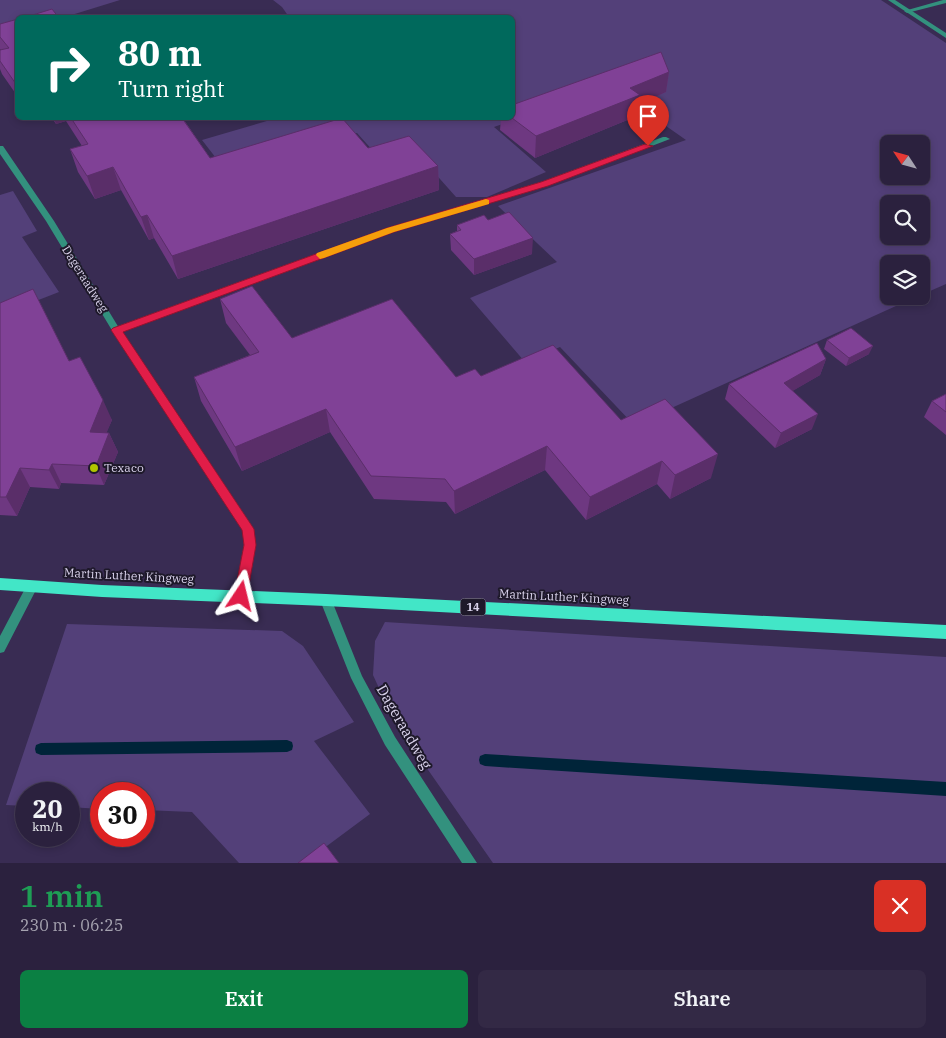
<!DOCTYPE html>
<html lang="en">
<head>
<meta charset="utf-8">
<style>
  body { margin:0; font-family:"IBM Plex Serif",serif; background:#332945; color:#f1f3f6; height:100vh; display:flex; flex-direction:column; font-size:19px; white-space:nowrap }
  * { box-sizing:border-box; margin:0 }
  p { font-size:16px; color:#a6a3b0 }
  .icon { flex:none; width:28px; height:28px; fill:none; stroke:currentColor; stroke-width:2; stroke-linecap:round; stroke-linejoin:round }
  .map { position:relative; height:863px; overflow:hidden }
  .details { display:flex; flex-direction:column; background:#2b213e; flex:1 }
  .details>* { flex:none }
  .guide { position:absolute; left:15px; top:15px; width:500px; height:105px; border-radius:8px; box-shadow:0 2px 8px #0003,0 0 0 1px #473e58; background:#00695c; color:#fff; overflow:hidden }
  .needle { width:32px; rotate:306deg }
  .tools { position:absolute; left:880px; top:135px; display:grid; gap:10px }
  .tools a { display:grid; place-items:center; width:50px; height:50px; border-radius:8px; background:#2b213e; box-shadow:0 2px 8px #0003,0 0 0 1px #473e58; font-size:25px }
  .speed { position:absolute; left:15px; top:782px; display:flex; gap:10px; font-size:25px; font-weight:700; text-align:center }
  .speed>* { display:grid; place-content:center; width:65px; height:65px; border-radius:50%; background:#2b213e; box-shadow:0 2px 8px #0003,0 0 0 1px #473e58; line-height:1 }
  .speed small { font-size:12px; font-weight:400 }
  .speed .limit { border:8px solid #d22; background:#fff; color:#111 }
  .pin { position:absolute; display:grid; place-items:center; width:42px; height:42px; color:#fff; margin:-51px -21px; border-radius:50% 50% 50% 0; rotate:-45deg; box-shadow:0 0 5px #0007 }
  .pin .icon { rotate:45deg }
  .me { position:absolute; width:55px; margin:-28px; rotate:10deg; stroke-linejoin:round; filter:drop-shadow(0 0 4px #0008) }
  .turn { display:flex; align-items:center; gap:18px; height:105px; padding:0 20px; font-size:22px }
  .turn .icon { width:65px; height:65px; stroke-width:2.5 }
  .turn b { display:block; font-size:35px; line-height:42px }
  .round { display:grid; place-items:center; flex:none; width:52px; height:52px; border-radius:8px; background:#332945 }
  .overview { display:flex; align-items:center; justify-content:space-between; height:85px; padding:0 20px }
  h1 { font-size:30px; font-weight:600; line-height:38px; color:#1e9e55 }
  .action { display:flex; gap:10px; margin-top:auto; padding:10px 20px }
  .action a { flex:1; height:58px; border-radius:8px; background:#0b8043; color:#fff; font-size:20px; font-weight:600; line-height:58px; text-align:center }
  .action a+a { background:#332945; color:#f1f3f6 }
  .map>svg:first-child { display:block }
</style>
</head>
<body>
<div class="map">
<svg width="946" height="863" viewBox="0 0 946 863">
  <rect width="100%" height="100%" fill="#392c53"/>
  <path fill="#534079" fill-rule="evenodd" d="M0,0H120L65,17L18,18L17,32L0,38Z
    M273,0H881L946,43V284L921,295V264H889V296H918L634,425L560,347L525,362L470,298L557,262L498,206L686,140L609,86L494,127L546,172L487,197H456L416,152L384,163L357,133L226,171L202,140L277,118H512V18L289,17L282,7ZM889,144H921V176H889ZM889,204H921V236H889Z
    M13,191L37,231L22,237L59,292L0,315V195Z
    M385,622L946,657V863H493L394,721L373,675L375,641Z
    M67,624L282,631L303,646L354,722L314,741L370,814L304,863H239L192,812L144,810V794H101V809L69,807V794H26V806L6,805Z"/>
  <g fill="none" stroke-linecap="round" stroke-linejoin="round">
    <path fill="#002439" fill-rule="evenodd" d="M287,740L292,742L293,746L292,750L287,752L41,755L36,753L35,749L36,745L41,743Z
      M485,754L946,782V796L485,766L480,764L479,760L480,756Z"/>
    <path fill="#33917e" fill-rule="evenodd" d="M943,0H946V3L907,13L904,11Z
      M663,137H666L670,139L547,186L393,232L119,332L116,333L111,330L113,328L387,228L541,182Z"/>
    <path fill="#33917e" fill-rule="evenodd" d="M888,0H895L946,33V38Z
      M0,146H3L54,221L119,328L252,526L256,545L245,598L241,600L237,598L235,595L244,545L243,530L113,332L46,221L0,154Z
      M32,581L36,583L38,586L4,652L0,653V636L28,583Z
      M326,595L330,596L362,676L395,737L477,863H462L385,745L351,678L320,600L322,596Z"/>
    <path fill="#42e6c7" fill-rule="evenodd" d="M0,578L102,585L326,594L946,625V639L326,606L102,597L0,590Z"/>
  </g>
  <path fill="#6e3881" d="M18,19V97L2,74L0,69V50H1L0,49V24Z
    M669,72L666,92L639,104L637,116L535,158L500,130L501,118H512Z
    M52,118H183L184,120L210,158L368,148L438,166L439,190L178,279L154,238L149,240L121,190L95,199L78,172L70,149L82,146L66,121L56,124Z
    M488,220L532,254L474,275L451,250L450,234L457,231V225Z
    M220,299L292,338L456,377L481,376L621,420L711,478L670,499L657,484L586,520L545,470L455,514L446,502L374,499L330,432L242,471L201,401L194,377L250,355L226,323Z
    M0,303L69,361L112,420L106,433H109L118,452L104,485L61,483L59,489L30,487L17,516L0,515Z
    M827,340L869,354L846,366L824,349Z
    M826,359L820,375L792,391L812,429L775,448L725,399L729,384Z
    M946,394V435L924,417L932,401Z"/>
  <path fill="#5a2e69" d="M669,72L666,92L639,104L637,116L535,158L536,136L630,88Z
    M54,118H65L66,121L56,124Z
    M438,166L439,190L178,279L172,256Z
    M113,167L121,190L95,199L87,176Z
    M147,215L154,238L149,240L141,217Z
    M533,238L532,254L474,275V259Z
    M873,346L869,354L846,366L849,358Z
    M826,359L820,375L779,399L784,383Z
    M103,400L112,420L99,451L90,432Z
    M326,409L330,432L242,471L235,447Z
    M818,414L812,429L775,448L781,433Z
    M109,433L118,452L104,485L96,466Z
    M547,446L545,470L455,514L454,491Z
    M718,454L711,478L670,499L675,475Z
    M662,461L657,484L586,520L590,497Z
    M52,464L61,483L59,489L49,470Z
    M20,468L30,487L17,516L6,497Z"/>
  <path fill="#804196" stroke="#5a2e69" d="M52,9L59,18H23Z
    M18,19V87L0,61V50L9,48L0,37V24Z
    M661,52L669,72L630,88L640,95L536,136L512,118V105Z
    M71,118H182L210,158L342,118L368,148L409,136L438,166L172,256L147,215L141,217L113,167L87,176L70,149L88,144Z
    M509,212L533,238L474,259L450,234L461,230L457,225L484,215L488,220Z
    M252,286L292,338L392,299L456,377L475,369L481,376L553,345L621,420L665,399L718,454L675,475L662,461L590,497L547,446L454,491L445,479L371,476L326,409L235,447L194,377L259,352L220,299Z
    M33,289L69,361L80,357L103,400L90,432L109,433L96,466L52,464L49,470L20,468L6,497H0V303Z
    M851,328L873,346L849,358L827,340Z
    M817,343L826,359L784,383L818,414L781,433L729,384Z
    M946,394V412L932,401Z
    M324,843L339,863H298Z"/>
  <path fill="#e11d48" stroke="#92132f" d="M645,144L653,146L548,186L394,232L123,332L254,529L256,545L247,596L245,599L241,601L236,599L234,596L244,545L242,530L113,333L111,330L113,328L387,228L541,182Z"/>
  <path fill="#f59e0b" d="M486,199L489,200V204L394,232L324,258L320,259L316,255L317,253L387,228Z"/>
  <circle fill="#b0c500" stroke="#1e192a" stroke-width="2" cx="94" cy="468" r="5"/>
  <g text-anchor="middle" stroke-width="4" stroke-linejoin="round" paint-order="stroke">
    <rect fill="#1e192a" stroke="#a19ab1" stroke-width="1" x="460.5" y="598.5" width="25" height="17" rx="4"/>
    <g font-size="11" font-weight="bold" fill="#d9d2eb">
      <text x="473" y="611">14</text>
    </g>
    <g font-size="12" fill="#d9d2eb" stroke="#1e192a">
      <text transform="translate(85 279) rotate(58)" y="4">Dageraadweg</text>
      <text transform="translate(129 576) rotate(3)" y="4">Martin Luther Kingweg</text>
      <text transform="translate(564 597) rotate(3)" y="4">Martin Luther Kingweg</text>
    </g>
    <g font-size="12" fill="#d9d2eb" stroke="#1e192a" text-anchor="start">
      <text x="104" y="472">Texaco</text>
    </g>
    <g font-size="15" fill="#d9d2eb" stroke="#1e192a">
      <text transform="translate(404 727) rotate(60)" y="5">Dageraadweg</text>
    </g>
  </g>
</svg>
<div class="tools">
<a><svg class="needle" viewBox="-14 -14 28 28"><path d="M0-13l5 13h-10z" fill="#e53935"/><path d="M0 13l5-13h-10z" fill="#a6a3b0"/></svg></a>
<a><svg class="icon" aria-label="search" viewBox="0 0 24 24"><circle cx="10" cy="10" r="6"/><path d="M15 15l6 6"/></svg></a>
<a><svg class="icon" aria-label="layers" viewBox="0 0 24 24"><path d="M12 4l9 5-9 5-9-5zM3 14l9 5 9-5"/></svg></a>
</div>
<div class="speed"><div>20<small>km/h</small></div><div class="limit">30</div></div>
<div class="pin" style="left:648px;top:146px;background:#d93025"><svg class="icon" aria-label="arrive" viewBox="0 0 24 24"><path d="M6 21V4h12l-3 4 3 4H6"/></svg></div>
<svg class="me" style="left:241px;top:596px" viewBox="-20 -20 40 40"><path d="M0-17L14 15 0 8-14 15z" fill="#e11d48" stroke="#fff" stroke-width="4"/></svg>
<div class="guide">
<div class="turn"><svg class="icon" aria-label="right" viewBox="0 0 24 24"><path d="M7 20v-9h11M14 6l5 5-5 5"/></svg><div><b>80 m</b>Turn right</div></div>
</div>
</div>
<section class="details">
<div class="overview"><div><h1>1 min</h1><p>230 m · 06:25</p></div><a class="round" style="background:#d93025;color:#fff"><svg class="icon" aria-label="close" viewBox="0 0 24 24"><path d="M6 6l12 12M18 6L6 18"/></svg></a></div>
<div class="action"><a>Exit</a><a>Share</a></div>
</section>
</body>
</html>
